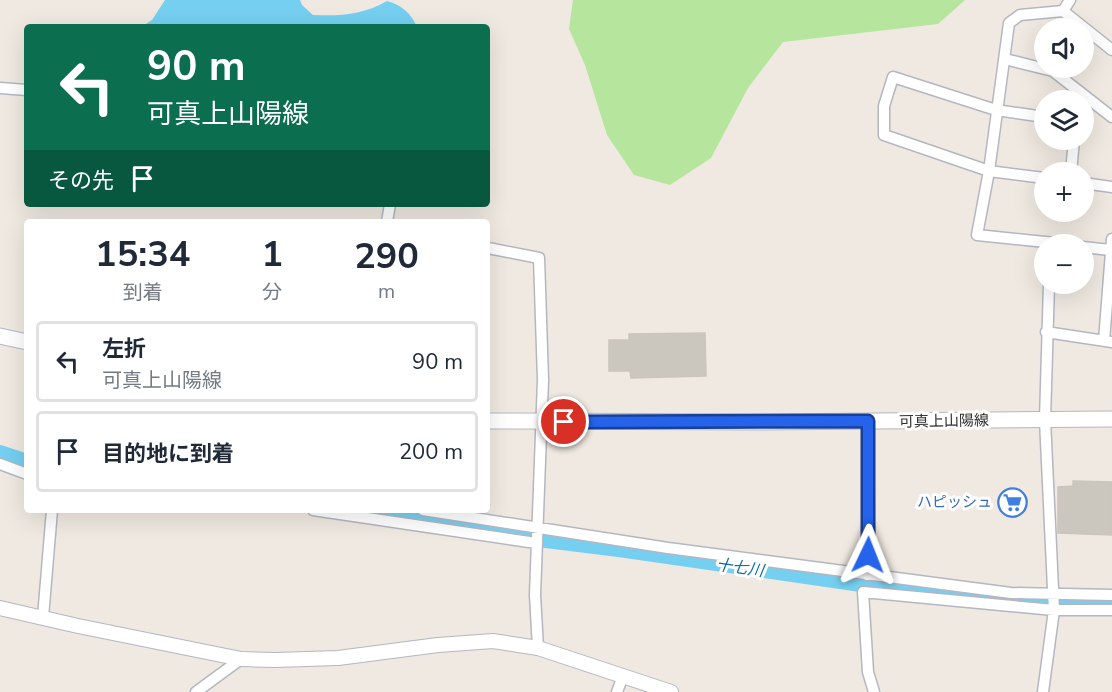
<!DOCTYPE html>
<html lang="ja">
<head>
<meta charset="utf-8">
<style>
  body { margin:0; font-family:"Nunito Sans","Noto Sans JP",sans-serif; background:#f6f6f7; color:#1f2937; height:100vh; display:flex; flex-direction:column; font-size:22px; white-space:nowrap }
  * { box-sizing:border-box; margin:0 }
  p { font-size:20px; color:#747a83 }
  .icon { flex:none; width:33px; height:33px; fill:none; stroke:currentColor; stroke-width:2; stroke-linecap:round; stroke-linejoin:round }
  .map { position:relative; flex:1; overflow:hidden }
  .side { position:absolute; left:24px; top:219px; width:466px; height:294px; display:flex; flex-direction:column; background:#fff; border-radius:6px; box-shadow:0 6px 24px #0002 }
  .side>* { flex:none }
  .hud { position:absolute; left:24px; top:24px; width:466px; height:183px; border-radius:6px; box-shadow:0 6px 24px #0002; background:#0b6e4f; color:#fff; overflow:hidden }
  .fabs { position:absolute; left:1034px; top:18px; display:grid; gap:12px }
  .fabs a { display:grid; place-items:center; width:60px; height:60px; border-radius:50%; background:#fff; box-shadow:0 6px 24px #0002; font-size:30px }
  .pin { position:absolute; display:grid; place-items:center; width:51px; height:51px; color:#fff; margin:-26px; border:3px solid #fff; border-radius:50%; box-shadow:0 2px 6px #0007 }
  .me { position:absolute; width:66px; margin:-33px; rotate:2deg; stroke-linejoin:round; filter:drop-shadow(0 0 4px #0008) }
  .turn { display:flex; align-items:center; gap:21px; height:126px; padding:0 24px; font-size:27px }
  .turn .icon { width:78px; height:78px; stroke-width:2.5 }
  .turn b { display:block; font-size:42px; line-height:51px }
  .then { display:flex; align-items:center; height:57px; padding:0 24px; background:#0003; gap:12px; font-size:22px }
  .eta { display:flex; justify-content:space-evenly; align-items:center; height:102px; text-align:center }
  .eta b { font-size:36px; font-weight:700; line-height:42px }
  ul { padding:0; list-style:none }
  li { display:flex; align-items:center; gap:18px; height:81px; margin:0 12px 9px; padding:0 12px; border:3px solid #e0e1e3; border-radius:6px }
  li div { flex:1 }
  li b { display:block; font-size:22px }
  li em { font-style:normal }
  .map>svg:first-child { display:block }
</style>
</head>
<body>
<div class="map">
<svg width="1112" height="692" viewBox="0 0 1112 692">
  <rect width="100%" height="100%" fill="#efe9e1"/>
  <path fill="#b6e59e" d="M573,0H965L938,24L783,42L748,88L711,158L670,185L634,175L607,135L585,65L569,29Z"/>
  <path fill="#75cff0" d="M165,0H300L302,5L313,15C342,16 362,15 387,1C400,4 412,14 417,27H141L152,20Z"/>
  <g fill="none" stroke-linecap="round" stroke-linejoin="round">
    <path stroke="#75cff0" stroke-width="18" d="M0,454L27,463
      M370,510L522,536L619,548L875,585L999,599L1112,602"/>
  </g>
  <path fill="#cbc7bf" stroke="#cbc5ba" stroke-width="1.5" d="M705,333L706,376L631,378L630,371H609V340H629V334Z
    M1073,481L1112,482V535L1058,533V487L1073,486Z"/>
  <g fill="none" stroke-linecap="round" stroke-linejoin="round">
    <defs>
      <path id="minor" d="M1063,11L1070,0
        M1005,59L1053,71L1112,117
        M0,88L27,90
        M1044,117L996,110L893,77L884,106V135L989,171L1044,178
        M1071,172L1074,140
        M1083,183L1112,187
        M387,222L390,204
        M1065,244L977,235L989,171L1009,23L1020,15L1063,11L1112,50
        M1083,247L1110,250
        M488,248L539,258L543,380L535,595L538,648
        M1046,332L1112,342
        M1104,341L1112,239
        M0,464L27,474
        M313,510L536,543
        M423,510L668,548L1011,593L1112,595
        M867,575L869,535L868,421
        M43,617L52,510
        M196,692L241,659
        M617,692L623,676
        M874,692L868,672L863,592L1054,610H1112
        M1043,692L1054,610L1045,420L1049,284"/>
      <path id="tertiary" d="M0,608L78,626L241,659L275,660L338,658L438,645L493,641L538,648L671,692"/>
      <path id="secondary" d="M0,336L27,342
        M488,421L763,422L1112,419"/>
    </defs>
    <use href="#minor" stroke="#b4b7c1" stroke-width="13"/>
    <use href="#tertiary" stroke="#b4b7c1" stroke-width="16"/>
    <use href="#secondary" stroke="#b4b7c1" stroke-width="17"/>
    <use href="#minor" stroke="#fff" stroke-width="10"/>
    <use href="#tertiary" stroke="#fff" stroke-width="14"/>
    <use href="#secondary" stroke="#fff" stroke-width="15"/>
  </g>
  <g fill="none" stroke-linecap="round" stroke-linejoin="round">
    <defs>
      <path id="route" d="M564,422L868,421V555"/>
    </defs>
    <use href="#route" stroke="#184099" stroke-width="15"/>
    <use href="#route" stroke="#2563eb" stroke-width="10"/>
  </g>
  <defs>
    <symbol id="supermarket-ring" viewBox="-11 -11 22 22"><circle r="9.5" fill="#fff" stroke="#3f7fe0" stroke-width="1.5"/><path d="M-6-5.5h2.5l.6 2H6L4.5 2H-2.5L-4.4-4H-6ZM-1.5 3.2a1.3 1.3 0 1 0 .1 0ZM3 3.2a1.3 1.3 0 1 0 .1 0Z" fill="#3f7fe0"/></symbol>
  </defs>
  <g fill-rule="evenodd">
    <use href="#supermarket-ring" x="996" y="486" width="33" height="33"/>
  </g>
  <g text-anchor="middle" stroke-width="6" stroke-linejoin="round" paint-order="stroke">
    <g font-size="15" fill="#2e2e2e" stroke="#fff">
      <text transform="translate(944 421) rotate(-1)" y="5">可真上山陽線</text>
    </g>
    <g font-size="15" fill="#366cbe" stroke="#fff" text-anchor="end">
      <text x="992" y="507">ハピッシュ</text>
    </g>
    <g font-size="16" font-style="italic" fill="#0d6fa3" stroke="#fff">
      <text transform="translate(740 567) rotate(8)" y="6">十七川</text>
    </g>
  </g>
</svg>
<div class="fabs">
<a><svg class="icon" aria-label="sound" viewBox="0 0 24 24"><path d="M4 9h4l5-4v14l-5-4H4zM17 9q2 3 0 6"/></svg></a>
<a><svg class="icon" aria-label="layers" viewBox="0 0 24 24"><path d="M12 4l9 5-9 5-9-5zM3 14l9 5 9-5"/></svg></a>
<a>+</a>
<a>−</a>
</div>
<div class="pin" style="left:564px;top:422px;background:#d93025"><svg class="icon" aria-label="arrive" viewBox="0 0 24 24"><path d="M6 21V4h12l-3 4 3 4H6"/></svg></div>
<svg class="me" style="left:868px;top:555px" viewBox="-20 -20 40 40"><path d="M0-17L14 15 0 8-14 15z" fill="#2563eb" stroke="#fff" stroke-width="4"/></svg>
<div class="hud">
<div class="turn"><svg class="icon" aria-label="left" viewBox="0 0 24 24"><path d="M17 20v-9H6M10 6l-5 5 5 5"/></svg><div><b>90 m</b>可真上山陽線</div></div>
<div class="then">その先<svg class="icon" aria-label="arrive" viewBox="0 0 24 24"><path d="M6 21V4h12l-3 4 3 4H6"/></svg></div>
</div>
<section class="side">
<div class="eta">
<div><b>15:34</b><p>到着</p></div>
<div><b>1</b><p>分</p></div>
<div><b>290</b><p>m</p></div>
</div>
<ul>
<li><svg class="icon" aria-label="left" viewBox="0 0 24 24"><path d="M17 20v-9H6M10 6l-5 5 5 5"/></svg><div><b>左折</b><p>可真上山陽線</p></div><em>90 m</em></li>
<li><svg class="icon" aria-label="arrive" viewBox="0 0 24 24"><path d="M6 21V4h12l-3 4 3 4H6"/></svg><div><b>目的地に到着</b></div><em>200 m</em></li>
</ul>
</section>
</div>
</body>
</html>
